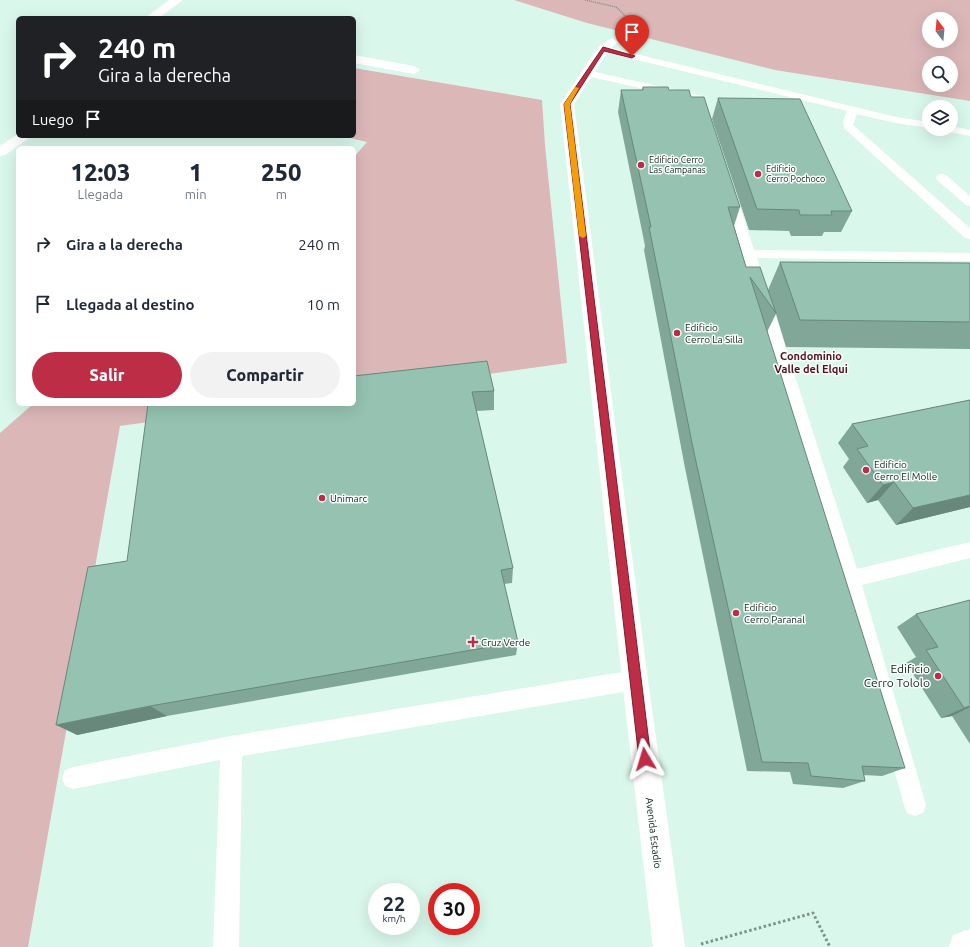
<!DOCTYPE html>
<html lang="es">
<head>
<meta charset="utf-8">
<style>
  body { margin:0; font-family:Ubuntu,sans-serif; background:#f2f2f3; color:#1f2937; height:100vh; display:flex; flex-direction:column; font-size:15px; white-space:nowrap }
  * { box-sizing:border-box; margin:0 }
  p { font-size:13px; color:#747a83 }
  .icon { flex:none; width:22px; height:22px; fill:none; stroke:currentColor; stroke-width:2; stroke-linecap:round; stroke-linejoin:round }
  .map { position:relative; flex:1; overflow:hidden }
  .side { position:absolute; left:16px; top:146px; width:340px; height:260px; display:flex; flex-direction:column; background:#fff; border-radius:6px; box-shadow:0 4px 16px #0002 }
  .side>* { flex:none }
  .guide { position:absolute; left:16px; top:16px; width:340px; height:122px; border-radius:6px; box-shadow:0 4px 16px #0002; background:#202124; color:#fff; overflow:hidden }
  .needle { width:26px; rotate:344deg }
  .tools { position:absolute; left:922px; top:12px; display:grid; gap:8px }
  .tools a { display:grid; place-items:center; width:36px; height:36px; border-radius:50%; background:#fff; box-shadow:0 4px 16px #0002; font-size:20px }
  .speed { position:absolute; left:368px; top:883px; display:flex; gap:8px; font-size:20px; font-weight:700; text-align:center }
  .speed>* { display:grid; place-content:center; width:52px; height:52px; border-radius:50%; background:#fff; box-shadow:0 4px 16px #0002; line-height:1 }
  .speed small { font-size:10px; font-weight:400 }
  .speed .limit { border:6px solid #d22; background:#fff; color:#111 }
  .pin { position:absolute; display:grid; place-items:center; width:34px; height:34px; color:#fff; margin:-41px -17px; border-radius:50% 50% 50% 0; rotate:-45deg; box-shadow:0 0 4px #0007 }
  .pin .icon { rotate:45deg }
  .me { position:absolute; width:44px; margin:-22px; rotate:353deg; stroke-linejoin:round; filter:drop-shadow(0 0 3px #0008) }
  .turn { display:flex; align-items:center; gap:14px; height:84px; padding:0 16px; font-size:18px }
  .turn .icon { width:52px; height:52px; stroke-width:2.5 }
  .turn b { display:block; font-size:28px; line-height:34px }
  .then { display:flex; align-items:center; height:38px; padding:0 16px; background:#0003; gap:8px; font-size:15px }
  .eta { display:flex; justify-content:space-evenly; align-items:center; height:68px; text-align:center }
  .eta b { font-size:24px; font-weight:800; line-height:28px }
  .action { display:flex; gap:8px; margin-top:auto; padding:8px 16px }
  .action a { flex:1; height:46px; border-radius:24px; background:#be2d46; color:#fff; font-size:16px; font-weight:800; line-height:46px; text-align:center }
  .action a+a { background:#f2f2f3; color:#1f2937 }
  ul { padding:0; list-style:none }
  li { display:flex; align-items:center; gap:12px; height:60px; padding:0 16px }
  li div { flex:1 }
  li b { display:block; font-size:15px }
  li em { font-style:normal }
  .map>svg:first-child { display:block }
</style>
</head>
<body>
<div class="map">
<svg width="970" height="947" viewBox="0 0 970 947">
  <rect width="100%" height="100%" fill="#daf7ec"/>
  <path fill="#dbb7b8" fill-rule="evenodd" d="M514,0H970V101L775,70L587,23ZM929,19H951V41H929ZM929,63H951V85H929Z
    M354,68L542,100L545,145L567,363L354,393V157L367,142L342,136H354Z
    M33,404H277L120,426L28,947H0V433Z"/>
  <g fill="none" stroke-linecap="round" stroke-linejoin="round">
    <path stroke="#7d928a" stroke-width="1.5" stroke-dasharray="1 1" stroke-linecap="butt" d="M585,0L616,7L631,21L625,27"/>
    <path stroke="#7d928a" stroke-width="3" stroke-dasharray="2.5 2.5" stroke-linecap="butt" d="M701,944L813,913L830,947"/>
    <path fill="#fff" fill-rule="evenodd" d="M603,46L896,117L929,122V128L896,123L857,114L853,125L970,228V239L965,238L844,128L843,121L847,111L600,51L598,49Z
      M586,70L703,96L710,116L709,118H701L694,100L582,75L581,73Z
      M951,126L970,130V136L945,131L943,129H951Z
      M942,174L946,175L970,196V206L966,205L938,181L936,178L938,175Z
      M730,190L736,194L754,250L970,253V261L757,258L857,569L970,542V558L862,585L926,805L923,813L915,816L907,813L904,805L842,579L724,194Z
      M635,670L642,673L645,680L642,687L635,690L242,756L239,947H213L220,760L73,789L65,786L62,778L65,770L73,767L231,736Z"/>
    <path fill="#fff" fill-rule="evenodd" d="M169,0H183L159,18H145Z
      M612,38L618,42L608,51L574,104L648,680L685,947H653L622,680L560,104L599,46Z
      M354,55L414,66L420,70L414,74L354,63Z
      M18,134V136H32L5,155L0,156V146Z"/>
    <path fill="#fff" fill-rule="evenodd" d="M970,929V947H949L953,935Z"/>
  </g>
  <path fill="#80a798" d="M643,87L669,90L691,97L740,207L734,226L746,267L768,290L780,262L970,263V349L786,347L776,314L767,332L905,768L882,776L863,775L865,781L843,788L793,784L790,772L747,771L685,468L644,250L645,246L618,112L621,90H642Z
    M718,98L852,211L841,232H824L822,236H791L789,231L749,230L712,119Z
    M354,376L494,391V410L476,411L513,568L512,583L504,584L518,642L516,655L167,716L77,735L127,561Z
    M970,400V507L896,525L878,500L867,503L843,467L849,459L838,443L852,424Z
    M970,600V744L952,716L941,718L906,663L916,657L897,627L916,614Z"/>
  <path fill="#68887c" d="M894,482L878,500L867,503L883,485Z
    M970,495V507L896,525L913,508Z
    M150,706L167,716L77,735L56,725Z
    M970,706V707L952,716L941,718L964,708Z"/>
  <path fill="#95c2b1" stroke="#68887c" d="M643,87H668L669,90H689L691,97H704L740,207H728L746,267H760L776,313L750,277L905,768L862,766L865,781L811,776L808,763L762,762L693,448L649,227H651L621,90H643Z
    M718,98L800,99L852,211H831L832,215H800L799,210L757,209Z
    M780,262L970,263V322L800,320Z
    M487,361L494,391L472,392L513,568L501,570L518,642L150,706L56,725L88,567L127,561L148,404H354V376Z
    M970,400V495L913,508L894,482L883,485L857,449L868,446L852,424Z
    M970,600V706L964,708L926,650L938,647L916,614Z"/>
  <path fill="#be2d46" stroke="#7c1d2e" d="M603,47L635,56L632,58L604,51L570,104L651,759L649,763L645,765L641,763L639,759L564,104Z"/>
  <path fill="#f59e0b" d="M575,87L579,88L570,104L586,236L583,238L579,236L564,104Z"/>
  <g fill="#be2d46" stroke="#f8fefc" stroke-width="1.5">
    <circle cx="641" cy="165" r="4"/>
    <circle cx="758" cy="174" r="4"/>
    <circle cx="677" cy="333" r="4"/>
    <circle cx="866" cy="470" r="4"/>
    <circle cx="322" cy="498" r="4"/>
    <circle cx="736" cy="613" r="4"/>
    <path d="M471 636h4v4h4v4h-4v4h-4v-4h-4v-4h4z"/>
    <circle cx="938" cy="676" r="4"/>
  </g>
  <g text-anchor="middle" stroke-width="3" stroke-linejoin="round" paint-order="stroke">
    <g font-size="9" fill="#131e1a" stroke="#f8fefc" text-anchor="start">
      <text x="649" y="163">Edificio Cerro<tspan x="649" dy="10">Las Campanas</tspan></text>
      <text x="766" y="172">Edificio<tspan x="766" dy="10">Cerro Pochoco</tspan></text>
    </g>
    <g font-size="10" fill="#131e1a" stroke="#f8fefc" text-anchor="start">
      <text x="685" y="331">Edificio<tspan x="685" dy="12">Cerro La Silla</tspan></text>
      <text x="874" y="468">Edificio<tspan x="874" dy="12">Cerro El Molle</tspan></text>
      <text x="330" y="502">Unimarc</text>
      <text x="744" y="611">Edificio<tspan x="744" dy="12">Cerro Paranal</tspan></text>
      <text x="481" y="646">Cruz Verde</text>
    </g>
    <g font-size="10" fill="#131e1a" stroke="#f8fefc">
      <text transform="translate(654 833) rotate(83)" y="4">Avenida Estadio</text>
    </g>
    <g font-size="11" font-weight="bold" fill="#56111c" stroke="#f8fefc">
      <text x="811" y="360">Condominio<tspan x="811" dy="13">Valle del Elqui</tspan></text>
    </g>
    <g font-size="12" fill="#131e1a" stroke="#f8fefc" text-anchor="end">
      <text x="930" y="673">Edificio<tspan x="930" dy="14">Cerro Tololo</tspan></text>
    </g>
  </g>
</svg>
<div class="tools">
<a><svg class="needle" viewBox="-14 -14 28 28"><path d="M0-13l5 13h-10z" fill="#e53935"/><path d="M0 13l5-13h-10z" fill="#747a83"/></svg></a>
<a><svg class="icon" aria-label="search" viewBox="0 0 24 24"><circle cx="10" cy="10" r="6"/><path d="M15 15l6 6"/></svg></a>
<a><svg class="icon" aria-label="layers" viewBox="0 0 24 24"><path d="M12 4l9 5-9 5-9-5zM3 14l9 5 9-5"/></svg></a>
</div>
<div class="speed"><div>22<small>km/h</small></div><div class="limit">30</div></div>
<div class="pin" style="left:632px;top:56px;background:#d93025"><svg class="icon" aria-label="arrive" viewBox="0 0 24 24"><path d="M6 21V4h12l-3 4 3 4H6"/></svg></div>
<svg class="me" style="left:645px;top:759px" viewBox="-20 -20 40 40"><path d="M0-17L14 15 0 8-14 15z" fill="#be2d46" stroke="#fff" stroke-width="4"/></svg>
<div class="guide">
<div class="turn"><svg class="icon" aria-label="right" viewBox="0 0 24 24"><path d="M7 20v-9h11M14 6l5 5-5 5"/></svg><div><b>240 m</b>Gira a la derecha</div></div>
<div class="then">Luego<svg class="icon" aria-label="arrive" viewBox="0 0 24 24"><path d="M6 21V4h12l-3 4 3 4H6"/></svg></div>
</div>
<section class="side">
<div class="eta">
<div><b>12:03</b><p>Llegada</p></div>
<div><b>1</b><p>min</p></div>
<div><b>250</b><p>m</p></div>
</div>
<ul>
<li><svg class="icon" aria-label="right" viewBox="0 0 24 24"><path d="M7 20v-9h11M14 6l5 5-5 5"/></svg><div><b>Gira a la derecha</b></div><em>240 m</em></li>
<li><svg class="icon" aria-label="arrive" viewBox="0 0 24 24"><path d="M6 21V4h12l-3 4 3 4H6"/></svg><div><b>Llegada al destino</b></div><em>10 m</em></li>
</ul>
<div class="action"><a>Salir</a><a>Compartir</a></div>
</section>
</div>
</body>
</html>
